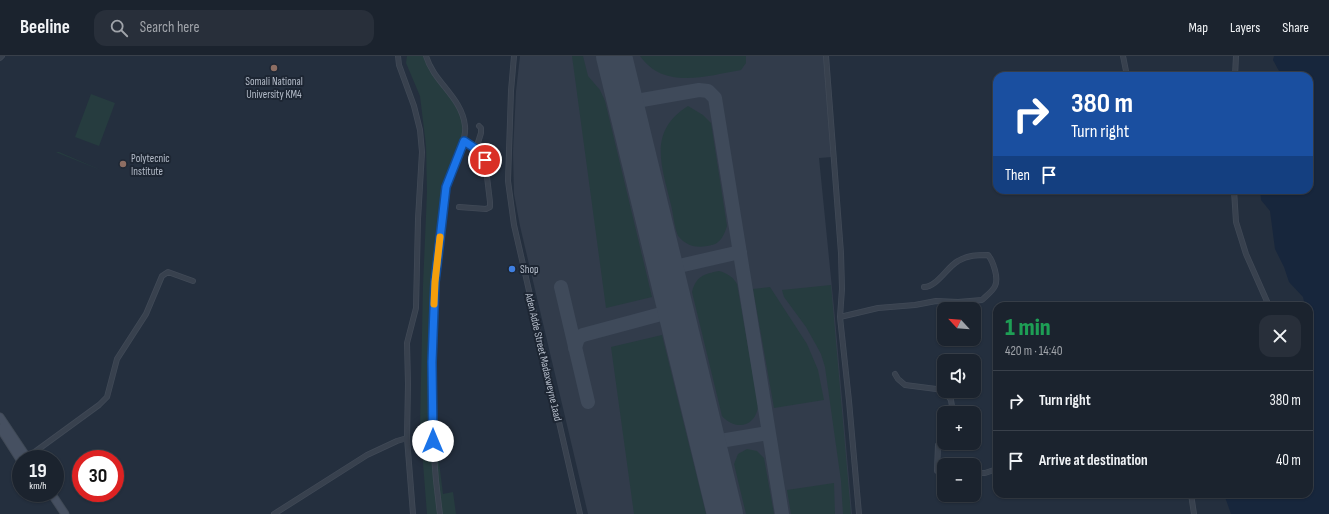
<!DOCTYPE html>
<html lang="en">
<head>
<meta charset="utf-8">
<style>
  body { margin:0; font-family:"Sofia Sans Condensed",sans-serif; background:#282f3a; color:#f1f3f6; height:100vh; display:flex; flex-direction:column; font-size:15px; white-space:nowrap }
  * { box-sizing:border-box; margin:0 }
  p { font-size:13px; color:#a0a4aa }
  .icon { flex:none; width:22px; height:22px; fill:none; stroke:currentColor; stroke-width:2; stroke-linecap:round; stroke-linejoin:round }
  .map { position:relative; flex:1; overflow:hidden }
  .side { position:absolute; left:993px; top:246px; width:320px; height:196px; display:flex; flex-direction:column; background:#1b232e; border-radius:12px; box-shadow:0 1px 3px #0004,0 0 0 1px #39404a }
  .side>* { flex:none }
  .top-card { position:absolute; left:993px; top:16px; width:320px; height:122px; border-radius:12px; box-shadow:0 1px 3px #0004,0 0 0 1px #39404a; background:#1a4fa0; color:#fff; overflow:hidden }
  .needle { width:26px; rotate:296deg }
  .buttons { position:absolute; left:937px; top:246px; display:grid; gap:8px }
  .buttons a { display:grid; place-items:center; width:44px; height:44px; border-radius:8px; background:#1b232e; box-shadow:0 1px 3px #0004,0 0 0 1px #39404a; font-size:20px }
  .speed { position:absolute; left:12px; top:394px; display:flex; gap:8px; font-size:20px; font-weight:700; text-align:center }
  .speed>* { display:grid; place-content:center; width:52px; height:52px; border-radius:50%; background:#1b232e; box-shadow:0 1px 3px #0004,0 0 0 1px #39404a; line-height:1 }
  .speed small { font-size:10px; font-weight:400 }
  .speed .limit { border:6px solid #d22; background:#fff; color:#111 }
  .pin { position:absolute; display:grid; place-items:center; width:34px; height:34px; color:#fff; margin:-17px; border:2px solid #fff; border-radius:50%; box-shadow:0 1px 4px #0007 }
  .me { position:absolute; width:44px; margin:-22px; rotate:0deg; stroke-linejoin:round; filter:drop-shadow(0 0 3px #0008) }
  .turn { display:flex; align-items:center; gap:14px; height:84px; padding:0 12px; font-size:18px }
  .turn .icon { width:52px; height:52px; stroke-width:2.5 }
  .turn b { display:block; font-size:28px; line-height:34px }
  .then { display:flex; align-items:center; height:38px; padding:0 12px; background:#0003; gap:8px; font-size:15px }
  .round { display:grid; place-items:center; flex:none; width:42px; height:42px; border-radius:12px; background:#282f3a }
  .summary { display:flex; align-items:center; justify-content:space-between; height:68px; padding:0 12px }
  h1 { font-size:24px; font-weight:800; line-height:30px; color:#1e9e55 }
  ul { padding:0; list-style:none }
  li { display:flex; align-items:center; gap:12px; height:60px; padding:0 12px; border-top:1px solid #39404a }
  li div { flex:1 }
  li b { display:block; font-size:15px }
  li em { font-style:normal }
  header { display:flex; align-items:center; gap:24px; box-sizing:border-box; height:56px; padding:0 20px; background:#1b232e; border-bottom:1px solid #39404a }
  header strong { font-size:19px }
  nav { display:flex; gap:22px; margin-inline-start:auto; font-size:14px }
  .search { width:280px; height:36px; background:#282f3a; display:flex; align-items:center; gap:10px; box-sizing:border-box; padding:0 14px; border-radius:12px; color:#a0a4aa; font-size:15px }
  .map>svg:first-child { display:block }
</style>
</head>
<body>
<header>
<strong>Beeline</strong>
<div class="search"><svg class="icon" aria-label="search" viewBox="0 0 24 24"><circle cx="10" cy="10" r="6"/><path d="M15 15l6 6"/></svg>Search here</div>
<nav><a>Map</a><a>Layers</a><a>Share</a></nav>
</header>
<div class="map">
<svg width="1329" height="458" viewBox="0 0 1329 458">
  <rect width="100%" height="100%" fill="#242f3e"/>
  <path fill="#323c4b" d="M520,0H824L832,101L819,102L835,262L852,458H588L520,170L514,138L513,96L516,35Z"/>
  <path fill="#263c3f" d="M407,0H427V4L461,50L465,84L447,131L436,242L437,390L443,438L453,436L456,458H427L420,369L423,230L427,136L426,90L420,40L406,7Z
    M572,0H583L588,20L600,34L605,45L652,241L606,252Z
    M640,0H746V7L741,14C706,20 664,34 640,0Z
    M91,38L115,47L99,90L75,81Z
    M688,50L703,59L711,67L727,170C725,176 723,182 718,186C715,189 711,189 707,190C696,192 687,190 679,181C675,176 673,156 671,149C662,110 647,76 688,50Z
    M56,96H59L103,115L58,97Z
    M719,215C727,217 733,221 737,228L758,349C757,370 736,376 722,360L692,236C696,220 704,218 719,215Z
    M831,229L851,458H843L841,425L825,311L821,298L815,287L806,271L784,241L782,234Z
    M770,231L807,288L818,314L824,344L774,352L753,233Z
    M662,279L706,458H634L611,291Z
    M747,393L757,395L764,402L774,458H746L734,408L738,398Z
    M834,427L835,458H791L787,434Z"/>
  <path fill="#17263c" d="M1274,0H1329V458H1231L1224,438H1309V250H1305L1303,241L1289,226L1284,211L1275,193L1270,155L1261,144L1260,134H1309V20H1279V15L1273,4Z"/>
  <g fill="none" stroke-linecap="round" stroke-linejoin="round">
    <path stroke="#3f4a5a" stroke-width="14" d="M625,47L699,34L708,35L715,42L782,458
      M666,213L740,196
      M561,231L588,346
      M575,292L578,282L583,279L676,254
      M708,387L762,378"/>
    <path stroke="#3f4a5a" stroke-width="36" d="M614,0L725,458"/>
    <defs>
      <path id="minor" d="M398,0L399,9L414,50L420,74L422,96L418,163L416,252L407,287L408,328L407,382L413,458
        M426,0C434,27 462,41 465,70C467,90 446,119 444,142C433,246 425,353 440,458
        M514,0L511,35L508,125L514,169L580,458
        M826,0L841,197L842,233L840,261L849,345L859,458
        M1123,0L1127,20
        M0,2L2,0
        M1235,20L1236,0
        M476,93L481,77V72L479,70
        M1234,134L1236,166L1246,198L1269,250
        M459,151L486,153L490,151V146L485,104L476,93L463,85
        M840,261L878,252L915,249L936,245L958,246L982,244C986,240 993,235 995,230C999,222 993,205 988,199C977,199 968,199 958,205C947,211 937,231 924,231
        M895,318L898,323L905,329L944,334
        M945,335L951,344L953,357
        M944,382L938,389L937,415L944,416
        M25,403L99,349L107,341L117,303L146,258L162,220L168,216L193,225
        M974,417H985L997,413
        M1191,438L1194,458
        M274,458L367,399L397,385L407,382"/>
      <path id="secondary" d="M0,361L28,403
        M0,372L21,405
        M51,437L65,458"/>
    </defs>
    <use href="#minor" stroke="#414a57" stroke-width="6"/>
    <use href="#secondary" stroke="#414a57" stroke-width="9"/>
    <use href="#minor" stroke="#38414e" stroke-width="4.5"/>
    <use href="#secondary" stroke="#465061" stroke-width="7"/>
  </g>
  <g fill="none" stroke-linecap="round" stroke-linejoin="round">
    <defs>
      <path id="route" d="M433,385L432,306L435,226L446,131L464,85L476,93L485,104"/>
    </defs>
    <use href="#route" stroke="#114b97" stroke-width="10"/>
    <use href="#route" stroke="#1a73e8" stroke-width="7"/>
    <path stroke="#f59e0b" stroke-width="7" d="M434,248L435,226L440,181"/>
  </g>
  <g fill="#8d6e63" stroke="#1d2633" stroke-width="1.5">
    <circle cx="274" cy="12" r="4"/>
    <circle cx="123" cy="108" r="4"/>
  </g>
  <circle fill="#3f7fe0" stroke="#1d2633" stroke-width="1.5" cx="512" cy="213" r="4"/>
  <g text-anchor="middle" stroke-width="4" stroke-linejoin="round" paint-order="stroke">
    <g font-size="11" fill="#b4bcc9" stroke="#1d2633" text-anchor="start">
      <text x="274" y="29" text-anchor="middle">Somali National<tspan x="274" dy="13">University KM4</tspan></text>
      <text x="131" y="106">Polytecnic<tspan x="131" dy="13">Institute</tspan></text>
      <text x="520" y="217">Shop</text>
    </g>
    <g font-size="11" fill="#b4bcc9" stroke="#1d2633">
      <text transform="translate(544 301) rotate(77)" y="4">Aden Adde Street Madaxweyne 1aad</text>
    </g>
  </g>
</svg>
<div class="buttons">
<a><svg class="needle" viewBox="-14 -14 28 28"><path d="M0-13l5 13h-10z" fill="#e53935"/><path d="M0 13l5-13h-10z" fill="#a0a4aa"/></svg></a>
<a><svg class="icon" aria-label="sound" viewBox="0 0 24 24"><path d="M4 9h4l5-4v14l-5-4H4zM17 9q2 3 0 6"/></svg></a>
<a>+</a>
<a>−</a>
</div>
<div class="speed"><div>19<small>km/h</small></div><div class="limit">30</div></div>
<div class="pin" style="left:485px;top:104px;background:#d93025"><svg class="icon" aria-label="arrive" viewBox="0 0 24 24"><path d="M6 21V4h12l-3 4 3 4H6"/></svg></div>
<svg class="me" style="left:433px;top:385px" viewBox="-20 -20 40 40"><circle r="19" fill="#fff"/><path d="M0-13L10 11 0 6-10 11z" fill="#1a73e8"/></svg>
<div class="top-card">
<div class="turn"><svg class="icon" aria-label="right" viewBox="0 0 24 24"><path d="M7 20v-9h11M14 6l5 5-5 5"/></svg><div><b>380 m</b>Turn right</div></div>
<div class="then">Then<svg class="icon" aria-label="arrive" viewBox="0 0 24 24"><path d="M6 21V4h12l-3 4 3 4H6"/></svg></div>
</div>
<section class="side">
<div class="summary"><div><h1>1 min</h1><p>420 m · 14:40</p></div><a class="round"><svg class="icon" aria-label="close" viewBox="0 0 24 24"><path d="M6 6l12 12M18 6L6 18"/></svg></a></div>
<ul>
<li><svg class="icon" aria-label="right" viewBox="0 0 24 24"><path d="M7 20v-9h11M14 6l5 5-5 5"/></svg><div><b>Turn right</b></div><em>380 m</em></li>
<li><svg class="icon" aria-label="arrive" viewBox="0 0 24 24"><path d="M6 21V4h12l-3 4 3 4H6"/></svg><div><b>Arrive at destination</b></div><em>40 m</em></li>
</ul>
</section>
</div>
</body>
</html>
